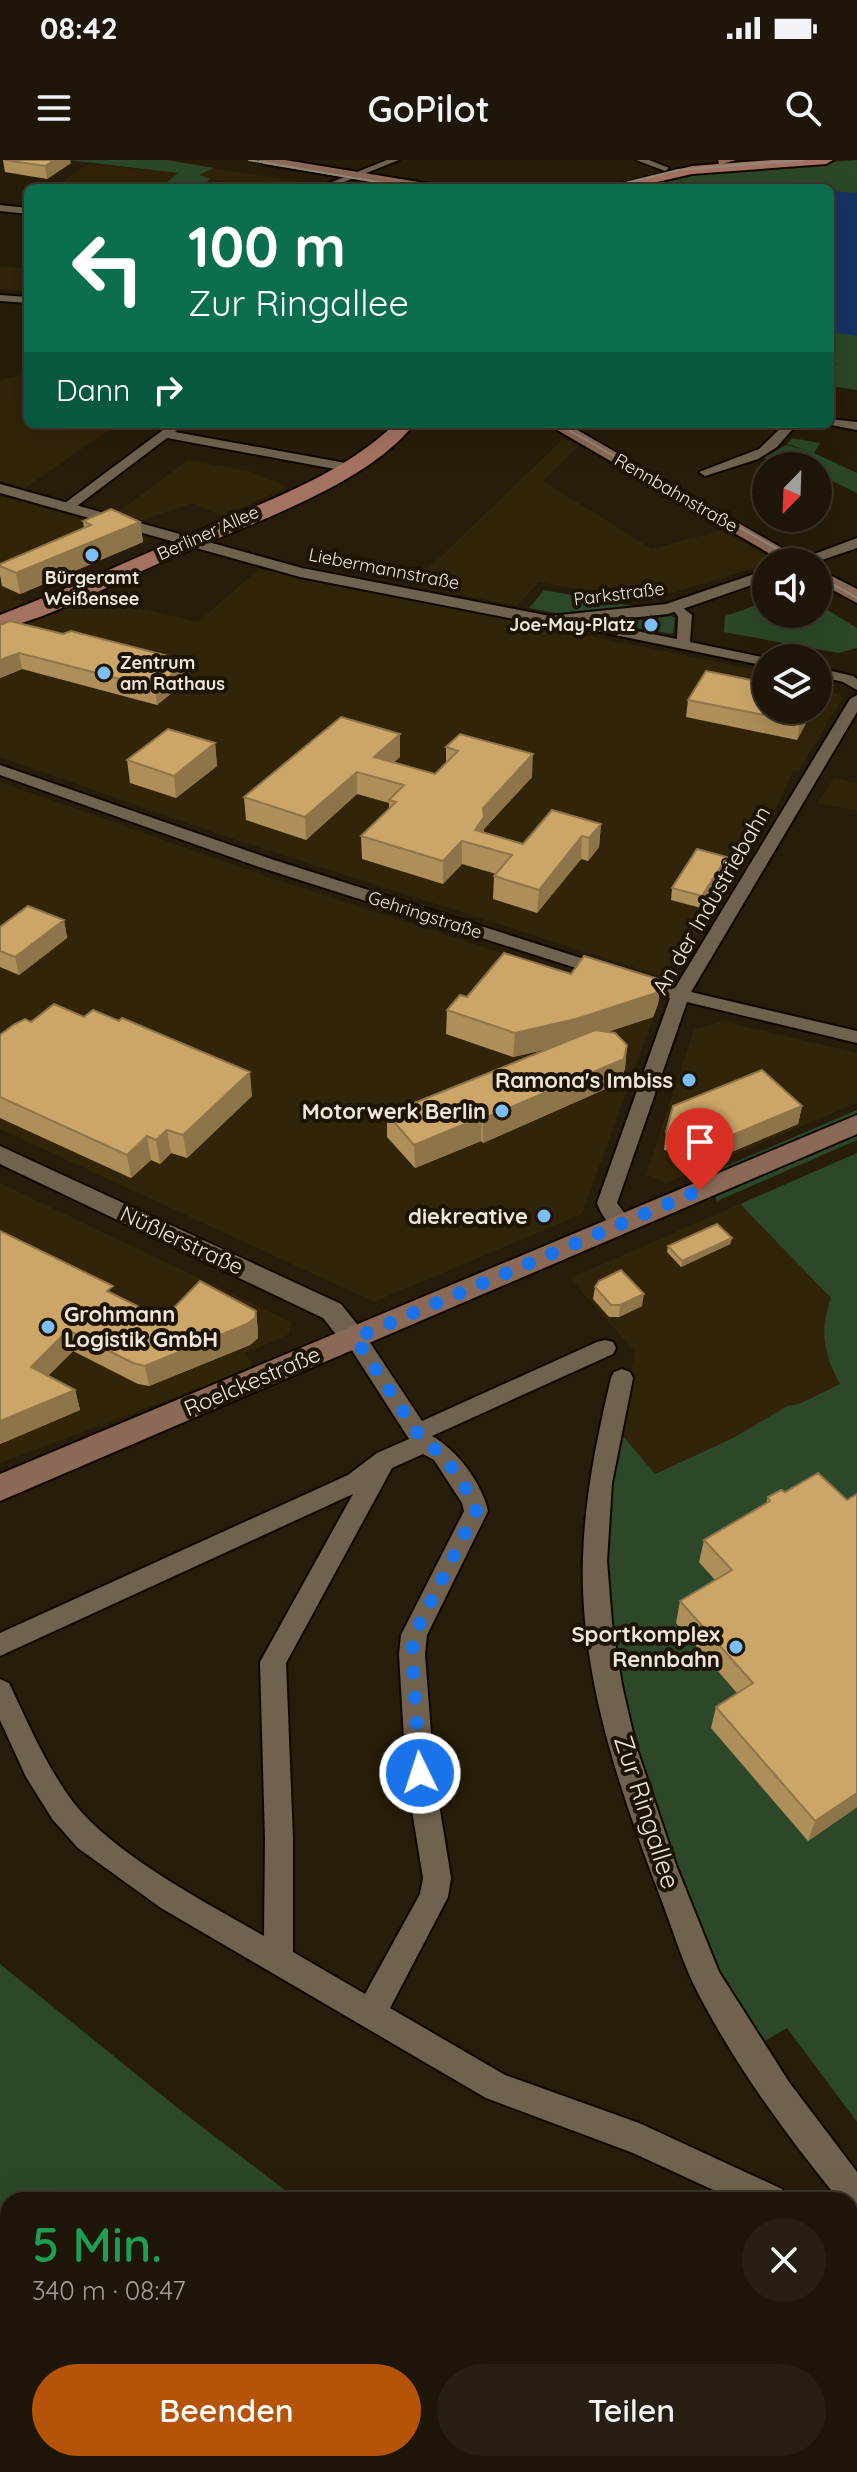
<!DOCTYPE html>
<html lang="de">
<head>
<meta charset="utf-8">
<style>
  body { margin:0; font-family:Quicksand,sans-serif; background:#261f12; color:#f1f3f6; height:100vh; display:flex; flex-direction:column; font-size:30px; white-space:nowrap }
  * { box-sizing:border-box; margin:0 }
  p { font-size:26px; color:#a19f9c }
  .icon { flex:none; width:44px; height:44px; fill:none; stroke:currentColor; stroke-width:2; stroke-linecap:round; stroke-linejoin:round }
  .map { position:relative; flex:1; overflow:hidden }
  .side { position:absolute; left:0px; top:2032px; width:858px; height:280px; display:flex; flex-direction:column; background:#1e1608; border-radius:24px 24px 0 0; box-shadow:0 8px 32px #0002,0 0 0 2px #3c3529 }
  .side>* { flex:none }
  .hud { position:absolute; left:24px; top:24px; width:810px; height:244px; border-radius:12px; box-shadow:0 8px 32px #0002,0 0 0 2px #3c3529; background:#0b6e4f; color:#fff; overflow:hidden }
  .needle { width:52px; rotate:203deg }
  .tools { position:absolute; left:752px; top:292px; display:grid; gap:16px }
  .tools a { display:grid; place-items:center; width:80px; height:80px; border-radius:50%; background:#1e1608; box-shadow:0 8px 32px #0002,0 0 0 2px #3c3529; font-size:40px }
  .pin { position:absolute; display:grid; place-items:center; width:68px; height:68px; color:#fff; margin:-82px -34px; border-radius:50% 50% 50% 0; rotate:-45deg; box-shadow:0 0 8px #0007 }
  .pin .icon { rotate:45deg }
  .me { position:absolute; width:88px; margin:-44px; rotate:356deg; stroke-linejoin:round; filter:drop-shadow(0 0 6px #0008) }
  .turn { display:flex; align-items:center; gap:28px; height:168px; padding:0 32px; font-size:36px }
  .turn .icon { width:104px; height:104px; stroke-width:2.5 }
  .turn b { display:block; font-size:56px; line-height:68px }
  .then { display:flex; align-items:center; height:76px; padding:0 32px; background:#0003; gap:16px; font-size:30px }
  .round { display:grid; place-items:center; flex:none; width:84px; height:84px; border-radius:42px; background:#261f12 }
  .head { display:flex; align-items:center; justify-content:space-between; height:136px; padding:0 32px }
  h1 { font-size:48px; font-weight:600; line-height:60px; color:#1e9e55 }
  .button { display:flex; gap:16px; margin-top:auto; padding:16px 32px }
  .button a { flex:1; height:92px; border-radius:48px; background:#b45309; color:#fff; font-size:32px; font-weight:600; line-height:92px; text-align:center }
  .button a+a { background:#261f12; color:#f1f3f6 }
  .status { display:flex; justify-content:space-between; align-items:center; height:56px; padding:0 40px; background:#1e1608; direction:ltr }
  .status svg { height:22px; fill:currentColor }
  header { display:flex; justify-content:space-between; align-items:center; height:104px; padding:0 32px; background:#1e1608; font-size:36px; font-weight:600 }
  .map>svg:first-child { display:block }
</style>
</head>
<body>
<div class="status"><b>08:42</b><svg viewBox="0 0 49 12"><path d="M0 12V9h3v3zM5 12V6h3v6zM10 12V3h3v9zM15 12V0h3v12zM26 1h20v11H26zM47 4h2v5h-2z"/></svg></div>
<header><svg class="icon" aria-label="menu" viewBox="0 0 24 24"><path d="M4 6h16M4 12h16M4 18h16"/></svg>GoPilot<svg class="icon" aria-label="search" viewBox="0 0 24 24"><circle cx="10" cy="10" r="6"/><path d="M15 15l6 6"/></svg></header>
<div class="map">
<svg width="857" height="2312" viewBox="0 0 857 2312">
  <rect width="100%" height="100%" fill="#281d0a"/>
  <path fill="#322409" d="M88,4L179,13L160,28L58,25Z
    M214,8L318,25L310,28H258L196,16Z
    M0,106L28,109V131L0,129Z
    M28,213V264H118L25,328L0,321V220Z
    M564,278L579,286L543,321L652,389L722,370L776,401L669,434L664,431L635,435L632,439L539,422L517,446L411,425Z
    M188,300L249,311L288,327L224,356L193,343L142,360L116,353Z
    M0,336L41,347L150,379L13,438L27,442L0,453Z
    M259,409L766,512V550H818V522L843,538L798,612L793,611L782,636L670,819L227,677L0,597V483L19,465L90,436L198,462Z
    M834,618L857,623V651L817,643Z
    M0,622L274,719L658,844L582,1054L374,1142L0,969Z
    M722,861L857,893V943L666,1023L646,1015L694,870Z
    M0,1023L291,1162L289,1174L246,1193L254,1208L0,1303Z
    M740,1044L831,1138L825,1155L832,1210L841,1224L799,1244L787,1246L735,1277L654,1314L618,1270L635,1192L570,1118Z"/>
  <path fill="#2c4828" d="M67,0H167L214,8L199,15L211,19L193,28H160L178,13Z
    M857,0V230L830,226V206L839,204L830,203V197L837,198L832,193L837,189L830,182V28H627L698,13Z
    M792,278L820,283L814,293L857,313V333L818,314V306H801L794,301L780,306L764,298L786,285L810,291L787,284Z
    M544,430L633,446L560,454L529,448Z
    M766,442V454H818V444L857,468V488L838,493L724,472L725,456Z
    M671,456L675,458L673,474L614,464Z
    M857,950V954L718,1014L696,1019Z
    M857,971V980L717,1041L713,1033Z
    M857,993V1962L787,1868L758,1885L701,1783L638,1598L617,1508L607,1424V1334L618,1270L655,1314L735,1277L787,1246L799,1244L840,1224C824,1195 819,1170 831,1138L740,1044Z
    M0,1804L184,1953L298,2040H8V2177L0,2170Z
    M104,2304H651L662,2312H102Z"/>
  <path fill="#173362" d="M830,31L857,33V176L830,172Z"/>
  <g fill="none" stroke-linecap="round" stroke-linejoin="round">
    <defs>
      <path id="minor" d="M387,0H399L329,28H317Z
        M636,0H649L669,8L665,11Z
        M0,135L28,137V143L0,141Z
        M830,259L857,262V270L826,264H830Z
        M171,264L183,265L175,272L351,304L357,308L351,312L167,278L73,349H65V343Z
        M785,264H797L777,287L758,299L705,316L699,312L759,289Z
        M677,443L692,455L690,482L767,498L766,506L566,465L559,461L566,457L677,479L678,456L670,447Z
        M818,508L853,516L857,519V530L843,522L818,516Z
        M857,535V552L691,832L857,871V883L687,842L617,1043L632,1063L629,1068C613,1073 602,1057 597,1043L670,838L259,707L0,615V605L271,699L675,828L850,539Z
        M355,1170L363,1172L422,1261L597,1182L605,1180L613,1182L616,1188L613,1194L432,1276C457,1290 482,1323 488,1351L427,1475L425,1494L434,1613L451,1718L448,1737L390,1848L505,1915L639,1963L782,2029L787,2040H735L633,1993L486,1938L161,1748L78,1688L53,1660L26,1617L0,1560V1519L9,1523C28,1563 46,1606 73,1642C114,1695 205,1742 264,1776L265,1679L260,1502L353,1334L0,1496V1473L348,1315L377,1293L409,1279L344,1178L347,1172ZM423,1294L434,1300L462,1343L464,1351L401,1475L399,1494L406,1613L423,1718L420,1734L365,1834L293,1792V1679L286,1503L392,1308Z
        M622,1209L630,1212L633,1218L612,1323L607,1401L612,1463L622,1525L636,1586L676,1705L719,1812L789,1922L857,2012V2053L850,2050V2040H839C787,1976 737,1908 699,1835C683,1805 673,1770 661,1739C620,1631 579,1514 583,1397C585,1335 597,1278 611,1218L614,1212Z
        M850,2066L857,2069V2101L850,2098Z
        M0,2168L8,2171V2209L0,2206Z
        M50,2304H86L84,2312H48Z"/>
      <path id="tertiary" d="M0,45L28,48V54L0,51Z
        M0,324L302,408L550,456L666,444L766,410V420L668,454L550,466L300,417L0,333Z
        M857,378V388L816,402H793Z
        M0,986L341,1144L368,1178L364,1185C344,1191 335,1172 323,1158L0,1004Z"/>
      <path id="secondary" d="M258,0H285L431,24L437,28H409L264,4Z
        M718,0H736L719,5Z
        M547,264H567L806,402H784Z
        M818,409L857,429V443L818,422Z
        M857,955V974L0,1341V1314Z"/>
      <path id="primary" d="M772,0H833L826,4L692,14L631,28H606L692,6Z
        M395,264H414C365,328 237,368 164,401C111,424 56,456 0,469V455C68,429 135,398 203,369C270,339 340,316 395,264Z"/>
    </defs>
    <use href="#minor" stroke="#110700" stroke-width="4"/>
    <use href="#tertiary" stroke="#110700" stroke-width="4"/>
    <use href="#secondary" stroke="#110700" stroke-width="4"/>
    <use href="#primary" stroke="#110700" stroke-width="4"/>
    <use href="#minor" fill="#70624e" fill-rule="evenodd"/>
    <use href="#tertiary" fill="#70624e" fill-rule="evenodd"/>
    <use href="#secondary" fill="#8a6a57" fill-rule="evenodd"/>
    <use href="#primary" fill="#a47261" fill-rule="evenodd"/>
    <path stroke="#938a7b" stroke-width="2" d="M249,0L412,28
      M605,28L678,10L803,0
      M558,264L800,402
      M818,416L857,438"/>
  </g>
  <path fill="#af8f59" d="M3,0L71,3L47,19L5,12Z
    M83,361L140,362L143,382L20,434L2,426L0,415V404L84,368Z
    M0,465L63,474L188,501L190,518L157,545L22,509L0,518Z
    M688,540L766,550H813L797,580L686,557Z
    M215,583L217,606L176,638L130,623L127,600Z
    M446,587L532,617L484,669V672L523,684L601,664L599,687L588,701L581,699L537,753L493,739L494,716L496,714L462,704L443,724L362,699L361,676L389,649V643L357,634L306,680L246,660L244,637L400,597L394,602L435,614L446,603Z
    M727,697L725,709L701,748L671,740L672,728Z
    M64,760L67,778L19,815L0,807V767Z
    M571,814L661,820L658,844L653,857L607,872L627,885L625,908L621,922L483,983L481,981L415,1008L387,977V954L548,889L513,897L446,874L447,850L467,837Z
    M0,875L252,936L187,998L171,993L160,1004L151,1000L131,1018L0,958Z
    M802,946L798,964L698,1006L685,993L664,990L666,972Z
    M0,1071L114,1135L163,1159L256,1151L258,1172V1178L250,1185L149,1226L138,1224L73,1191L48,1216L75,1230L80,1250L0,1284Z
    M732,1078L730,1084L681,1107L667,1092L668,1086Z
    M595,1127L642,1146L619,1157H609L593,1139Z
    M768,1337L857,1647L808,1681L711,1568L716,1547L737,1533L676,1463L680,1441L715,1420L699,1402L704,1380L766,1343Z"/>
  <path fill="#8e7449" d="M54,0H70L71,3L47,19L45,6Z
    M140,362L143,382L20,434L16,413Z
    M19,493L22,509L0,518V500Z
    M188,501L190,518L157,545L155,528Z
    M807,550H813L797,580L800,562Z
    M400,574V597L377,617L374,597Z
    M215,583L217,606L176,638L174,616Z
    M533,594L532,617L484,669V680L475,670L483,648Z
    M357,612V634L306,680L305,657Z
    M601,664L599,687L588,701L589,678Z
    M582,676L581,699L537,753L539,730Z
    M462,681V704L443,724V701Z
    M727,697L725,709L701,748L702,736Z
    M64,760L67,778L19,815L15,797Z
    M661,820L658,844L653,857L574,883L513,897L515,873Z
    M627,885L625,908L621,922L483,983V959Z
    M250,912L252,936L187,998L183,975Z
    M802,946L798,964L698,1006L701,988Z
    M482,957L481,981L415,1008L414,985Z
    M167,970L171,993L160,1004L156,980Z
    M147,976L151,1000L131,1018L127,995Z
    M732,1078L730,1084L681,1107L682,1101Z
    M644,1134L642,1146L619,1157L620,1145Z
    M256,1151L258,1172V1178L250,1185L149,1226L145,1206Z
    M68,1170L73,1191L36,1227L31,1207Z
    M75,1230L80,1250L0,1284V1261Z
    M857,1633V1647L808,1681L815,1661Z"/>
  <path fill="#cba668" stroke="#8e7449" stroke-width="2" d="M5,0H54L45,6Z
    M111,349L140,362L16,413L0,406V404L91,365L83,361Z
    M10,461L63,474L71,471L188,501L155,528L19,493L0,500V465Z
    M706,511L766,523V550H807L800,562L688,540Z
    M341,557L400,574L374,597L435,614L458,591L446,587L460,574L533,594L483,648L484,657L475,670L523,684L552,650L601,664L589,678L582,676L539,730L494,716L512,695L462,681L443,701L361,676L396,642L389,640L404,625L357,612L305,657L244,637Z
    M168,569L215,583L174,616L127,600Z
    M697,689L727,697L702,736L672,728Z
    M28,746L64,760L15,797L0,791V767Z
    M504,793L571,814L584,796L661,820L656,833L576,859L515,873L447,850L460,835L467,837Z
    M54,844L84,857L93,850L119,861L122,858L250,912L183,975L167,970L156,980L147,976L127,995L0,937V875L13,865L25,859L31,862Z
    M595,870L615,873L627,885L624,899L483,959L482,957L414,985L387,954Z
    M762,910L802,946L701,988L688,975L666,972L673,946Z
    M717,1064L732,1078L682,1101L668,1086Z
    M0,1071L113,1126L107,1131L163,1159L200,1121L256,1151L255,1158L247,1164L145,1206L133,1203L68,1170L31,1207L75,1230L0,1261Z
    M621,1110L644,1134L620,1145H611L595,1127L599,1121Z
    M818,1313L847,1340L857,1334V1633L815,1661L716,1547L753,1523L680,1441L732,1410L704,1380L770,1341L768,1337L781,1330L785,1332Z"/>
  <g fill="none" stroke-linecap="round" stroke-linejoin="round">
    <path stroke="#1a73e8" stroke-width="14" stroke-dasharray="0 25.2" d="M420,1613L412,1494L414,1475L476,1351L474,1341L442,1293L424,1283L355,1178L700,1030"/>
  </g>
  <g fill="#7bbef8" stroke="#1e1403" stroke-width="3">
    <circle cx="92" cy="395" r="8"/>
    <circle cx="651" cy="465" r="8"/>
    <circle cx="104" cy="513" r="8"/>
    <circle cx="689" cy="920" r="8"/>
    <circle cx="502" cy="951" r="8"/>
    <circle cx="544" cy="1056" r="8"/>
    <circle cx="48" cy="1167" r="8"/>
    <circle cx="736" cy="1487" r="8"/>
  </g>
  <g text-anchor="middle" stroke-width="8" stroke-linejoin="round" paint-order="stroke">
    <g font-size="18" fill="#eee7db" stroke="#1e1403">
      <text transform="translate(676 333) rotate(30)" y="6">Rennbahnstraße</text>
      <text transform="translate(208 373) rotate(-24)" y="6">Berliner Allee</text>
      <text transform="translate(384 409) rotate(11)" y="6">Liebermannstraße</text>
      <text transform="translate(619 434) rotate(-7)" y="6">Parkstraße</text>
      <text transform="translate(425 755) rotate(18)" y="6">Gehringstraße</text>
    </g>
    <g font-size="18" font-weight="bold" fill="#eee7db" stroke="#1e1403">
      <text x="92" y="424">Bürgeramt<tspan x="92" dy="21">Weißensee</tspan></text>
      <text x="635" y="471" text-anchor="end">Joe-May-Platz</text>
      <text x="120" y="509" text-anchor="start">Zentrum<tspan x="120" dy="21">am Rathaus</tspan></text>
    </g>
    <g font-size="22" fill="#eee7db" stroke="#1e1403">
      <text transform="translate(711 740) rotate(-60)" y="8">An der Industriebahn</text>
      <text transform="translate(182 1080) rotate(25)" y="8">Nüßlerstraße</text>
      <text transform="translate(252 1221) rotate(-23)" y="8">Roelckestraße</text>
    </g>
    <g font-size="22" font-weight="bold" fill="#eee7db" stroke="#1e1403" text-anchor="end">
      <text x="673" y="928">Ramona's Imbiss</text>
      <text x="486" y="959">Motorwerk Berlin</text>
      <text x="528" y="1064">diekreative</text>
      <text x="64" y="1162" text-anchor="start">Grohmann<tspan x="64" dy="25">Logistik GmbH</tspan></text>
      <text x="720" y="1482">Sportkomplex<tspan x="720" dy="25">Rennbahn</tspan></text>
    </g>
    <g font-size="26" fill="#eee7db" stroke="#1e1403">
      <text transform="translate(647 1652) rotate(72)" y="9">Zur Ringallee</text>
    </g>
  </g>
</svg>
<div class="tools">
<a><svg class="needle" viewBox="-14 -14 28 28"><path d="M0-13l5 13h-10z" fill="#e53935"/><path d="M0 13l5-13h-10z" fill="#a19f9c"/></svg></a>
<a><svg class="icon" aria-label="sound" viewBox="0 0 24 24"><path d="M4 9h4l5-4v14l-5-4H4zM17 9q2 3 0 6"/></svg></a>
<a><svg class="icon" aria-label="layers" viewBox="0 0 24 24"><path d="M12 4l9 5-9 5-9-5zM3 14l9 5 9-5"/></svg></a>
</div>
<div class="pin" style="left:700px;top:1030px;background:#d93025"><svg class="icon" aria-label="arrive" viewBox="0 0 24 24"><path d="M6 21V4h12l-3 4 3 4H6"/></svg></div>
<svg class="me" style="left:420px;top:1613px" viewBox="-20 -20 40 40"><circle r="17" fill="#1a73e8" stroke="#fff" stroke-width="3"/><path d="M0-11L8 9 0 5-8 9z" fill="#fff"/></svg>
<div class="hud">
<div class="turn"><svg class="icon" aria-label="left" viewBox="0 0 24 24"><path d="M17 20v-9H6M10 6l-5 5 5 5"/></svg><div><b>100 m</b>Zur Ringallee</div></div>
<div class="then">Dann<svg class="icon" aria-label="right" viewBox="0 0 24 24"><path d="M7 20v-9h11M14 6l5 5-5 5"/></svg></div>
</div>
<section class="side">
<div class="head"><div><h1>5 Min.</h1><p>340 m · 08:47</p></div><a class="round"><svg class="icon" aria-label="close" viewBox="0 0 24 24"><path d="M6 6l12 12M18 6L6 18"/></svg></a></div>
<div class="button"><a>Beenden</a><a>Teilen</a></div>
</section>
</div>
</body>
</html>
